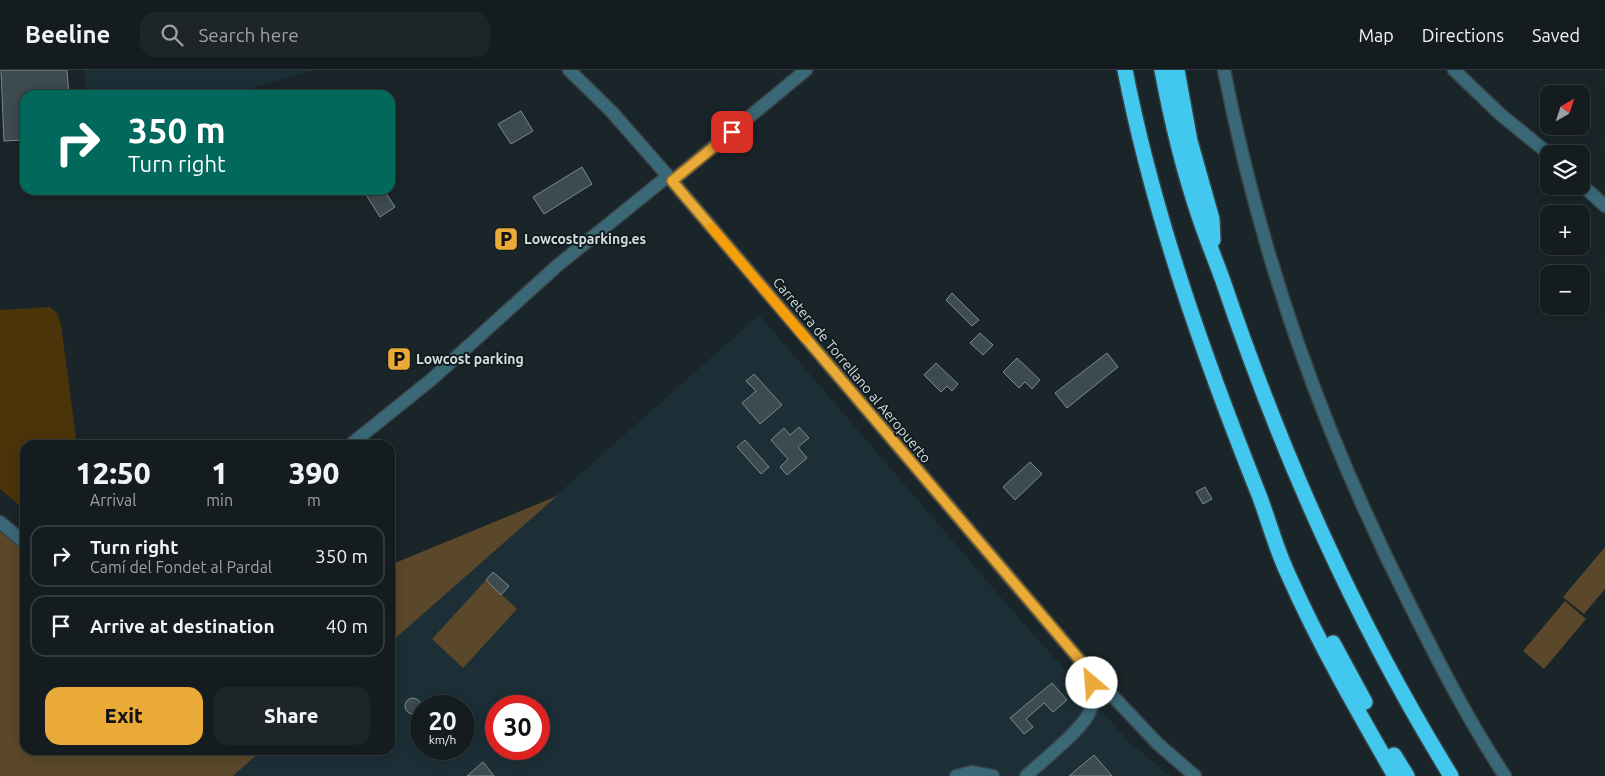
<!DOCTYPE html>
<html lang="en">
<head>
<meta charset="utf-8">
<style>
  body { margin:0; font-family:Ubuntu,sans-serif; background:#1d2528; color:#f1f3f6; height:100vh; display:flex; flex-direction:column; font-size:19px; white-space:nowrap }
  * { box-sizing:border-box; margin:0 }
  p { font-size:16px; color:#9da1a4 }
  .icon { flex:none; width:28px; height:28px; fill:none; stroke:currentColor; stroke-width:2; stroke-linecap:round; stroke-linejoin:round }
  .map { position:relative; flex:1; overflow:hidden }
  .side { position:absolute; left:20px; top:370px; width:375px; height:315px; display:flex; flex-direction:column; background:#141c1f; border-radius:15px; box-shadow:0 2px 12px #0003,0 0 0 1px #333a3d }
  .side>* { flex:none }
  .banner { position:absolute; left:20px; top:20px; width:375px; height:105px; border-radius:15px; box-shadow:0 2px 12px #0003,0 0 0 1px #333a3d; background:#00695c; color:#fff; overflow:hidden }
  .needle { width:32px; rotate:39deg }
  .tools { position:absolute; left:1540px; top:15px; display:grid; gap:10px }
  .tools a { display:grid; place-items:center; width:50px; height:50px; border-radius:10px; background:#141c1f; box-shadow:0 2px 12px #0003,0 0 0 1px #333a3d; font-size:25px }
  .speed { position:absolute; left:410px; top:625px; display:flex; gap:10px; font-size:25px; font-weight:700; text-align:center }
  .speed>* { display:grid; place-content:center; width:65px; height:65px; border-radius:50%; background:#141c1f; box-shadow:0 2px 12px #0003,0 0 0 1px #333a3d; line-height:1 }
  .speed small { font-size:12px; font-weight:400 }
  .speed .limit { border:8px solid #d22; background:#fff; color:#111 }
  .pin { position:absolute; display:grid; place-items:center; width:42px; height:42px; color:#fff; margin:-21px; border-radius:10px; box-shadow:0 2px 8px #0006 }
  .me { position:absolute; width:55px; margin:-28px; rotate:333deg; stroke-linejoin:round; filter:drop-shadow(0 0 4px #0008) }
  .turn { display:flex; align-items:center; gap:18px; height:105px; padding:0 25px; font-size:22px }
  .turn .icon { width:65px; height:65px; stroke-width:2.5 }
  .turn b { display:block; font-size:35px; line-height:42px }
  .eta { display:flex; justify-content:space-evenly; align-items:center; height:85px; text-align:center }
  .eta b { font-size:30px; font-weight:800; line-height:35px }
  .cta { display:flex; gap:10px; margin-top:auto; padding:10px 25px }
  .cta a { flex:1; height:58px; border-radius:15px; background:#eaaa38; color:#111; font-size:20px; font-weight:800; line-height:58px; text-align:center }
  .cta a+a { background:#1d2528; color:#f1f3f6 }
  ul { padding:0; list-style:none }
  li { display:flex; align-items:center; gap:15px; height:62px; margin:0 10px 8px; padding:0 15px; border:2px solid #333a3d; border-radius:15px }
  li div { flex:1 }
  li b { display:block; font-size:19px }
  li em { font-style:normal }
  header { display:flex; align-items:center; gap:30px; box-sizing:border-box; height:70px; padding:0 25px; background:#141c1f; border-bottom:1px solid #333a3d }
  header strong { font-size:24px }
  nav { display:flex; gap:28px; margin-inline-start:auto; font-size:18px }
  .search { width:350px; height:45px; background:#1d2528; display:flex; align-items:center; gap:12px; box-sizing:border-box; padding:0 18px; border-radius:15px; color:#9da1a4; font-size:19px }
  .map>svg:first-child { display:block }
</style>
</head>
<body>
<header>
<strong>Beeline</strong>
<div class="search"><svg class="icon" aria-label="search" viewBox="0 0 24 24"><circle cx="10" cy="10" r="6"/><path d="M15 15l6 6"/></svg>Search here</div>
<nav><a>Map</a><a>Directions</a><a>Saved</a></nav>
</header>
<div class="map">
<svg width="1605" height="706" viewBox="0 0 1605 706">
  <rect width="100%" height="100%" fill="#1a2529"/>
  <path fill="#1c2f36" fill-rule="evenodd" d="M84,0H314L231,25H87Z
    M759,245L1010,538L1129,672L1170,706H233L262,680H390V573ZM421,636H464V679H421ZM496,636H539V679H496Z"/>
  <path fill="#5b482a" d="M557,426L390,573V495Z
    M0,461L25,481V680H262L233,706H0Z
    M1605,477V519L1584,544L1563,527Z
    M486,510L517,539L463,598L432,569Z
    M1565,531L1586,549L1544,599L1523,581Z"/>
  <path fill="#4b340a" d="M50,237L57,243L61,254L77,375H25V440L0,419V240Z"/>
  <path fill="#3d4a4e" stroke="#7c8a8f" d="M1,0H67L69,25H25V70L4,71Z
    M521,41L533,61L511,74L498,54Z
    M582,97L592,114L544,144L533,127Z
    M363,120H384L395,137L380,147Z
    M952,223L979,250L972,256L946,230Z
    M980,263L993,275L983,285L970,273Z
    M1107,283L1118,297L1067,338L1055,323Z
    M1017,288L1040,310L1032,319L1025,312L1019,318L1003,302Z
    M936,293L958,314L952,321L947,316L941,322L924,305Z
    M754,304L782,335L760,354L742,333L756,321L746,311Z
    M799,357L809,368L798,377L807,388L787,405L780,397L788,389L771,370L784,358L790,365Z
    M745,370L769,397L761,404L737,377Z
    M1030,392L1042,404L1015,430L1003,417Z
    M1205,417L1212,429L1203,434L1196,422Z
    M493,502L509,516L501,525L486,510Z
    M1052,613L1067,630L1053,642L1044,633L1026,649L1033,657L1024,664L1010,648Z
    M405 636a8 8 0 1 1 16 0a8 8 0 1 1-16 0Z
    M1094,685L1112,706H1069Z
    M483,692L494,706H467Z"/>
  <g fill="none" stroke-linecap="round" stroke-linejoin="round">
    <defs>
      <path id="minor" d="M1224,0C1262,192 1322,361 1410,535C1439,593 1469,652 1505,706
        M1454,0L1500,44L1549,84
        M672,111L806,0
        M1581,114L1605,136
        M350,375L432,309L558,195L668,106
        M0,452L25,473
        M956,706L972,702L993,706
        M1026,706C1041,692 1083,659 1090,641C1094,629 1092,614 1090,602"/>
      <path id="tertiary" d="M569,0L611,41L668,106L1090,602L1158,674L1195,706"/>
      <path id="motorway" d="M1125,0C1154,147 1204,287 1259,425C1269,451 1276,479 1288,504C1319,574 1357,640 1395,706
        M1162,0C1171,49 1183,99 1199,146C1206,167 1215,189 1223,211C1283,388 1353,546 1451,706
        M1177,0L1190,71L1212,149L1213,170
        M1333,573L1365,632
        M1394,685L1407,706"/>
    </defs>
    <use href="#minor" stroke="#384246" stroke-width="15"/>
    <use href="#tertiary" stroke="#384246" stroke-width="15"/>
    <use href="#motorway" stroke="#384246" stroke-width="18"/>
    <use href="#minor" stroke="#3a6877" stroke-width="12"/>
    <use href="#tertiary" stroke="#3a6877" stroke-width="12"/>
    <use href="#motorway" stroke="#42c7ee" stroke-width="15"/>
  </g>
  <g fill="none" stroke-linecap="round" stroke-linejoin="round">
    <defs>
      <path id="route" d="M732,62L672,111L1090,602L1092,613"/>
    </defs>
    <use href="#route" stroke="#986e24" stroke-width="12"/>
    <use href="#route" stroke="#eaaa38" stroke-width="9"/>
    <path stroke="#f59e0b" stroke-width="9" d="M711,157L806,269"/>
  </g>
  <defs>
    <symbol id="parking-square" viewBox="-11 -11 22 22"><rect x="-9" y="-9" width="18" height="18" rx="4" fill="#eaaa38" stroke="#111c20"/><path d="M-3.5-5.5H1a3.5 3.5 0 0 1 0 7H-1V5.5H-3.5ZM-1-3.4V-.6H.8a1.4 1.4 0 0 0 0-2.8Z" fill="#111"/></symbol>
  </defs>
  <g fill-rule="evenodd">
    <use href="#parking-square" x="492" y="155" width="28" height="28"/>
    <use href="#parking-square" x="385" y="275" width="28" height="28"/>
  </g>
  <g text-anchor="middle" stroke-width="4" stroke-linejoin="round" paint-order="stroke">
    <g font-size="14" font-weight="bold" fill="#d6dde0" stroke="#111c20" text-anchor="start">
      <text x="524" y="174">Lowcostparking.es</text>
      <text x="416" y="294">Lowcost parking</text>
    </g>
    <g font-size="14" fill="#d6dde0" stroke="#111c20">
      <text transform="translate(852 300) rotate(50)" y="5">Carretera de Torrellano al Aeropuerto</text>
    </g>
  </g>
</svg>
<div class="tools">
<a><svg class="needle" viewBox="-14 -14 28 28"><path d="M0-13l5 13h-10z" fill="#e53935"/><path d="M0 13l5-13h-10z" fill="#9da1a4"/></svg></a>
<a><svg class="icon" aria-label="layers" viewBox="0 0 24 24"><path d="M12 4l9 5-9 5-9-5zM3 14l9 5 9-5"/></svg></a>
<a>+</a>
<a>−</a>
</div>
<div class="speed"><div>20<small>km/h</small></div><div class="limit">30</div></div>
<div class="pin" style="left:732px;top:62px;background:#d93025"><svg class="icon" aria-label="arrive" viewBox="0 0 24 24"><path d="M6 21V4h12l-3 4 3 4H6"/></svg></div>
<svg class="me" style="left:1092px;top:613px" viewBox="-20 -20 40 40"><circle r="19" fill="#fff"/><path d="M0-13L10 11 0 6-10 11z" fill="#eaaa38"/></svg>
<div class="banner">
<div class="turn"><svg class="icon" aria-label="right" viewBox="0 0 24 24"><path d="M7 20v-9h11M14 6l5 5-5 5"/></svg><div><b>350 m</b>Turn right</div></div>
</div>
<section class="side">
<div class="eta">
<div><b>12:50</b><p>Arrival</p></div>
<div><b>1</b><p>min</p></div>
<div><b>390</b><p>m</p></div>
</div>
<ul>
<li><svg class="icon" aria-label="right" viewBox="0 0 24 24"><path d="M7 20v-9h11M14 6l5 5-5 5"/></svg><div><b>Turn right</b><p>Camí del Fondet al Pardal</p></div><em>350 m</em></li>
<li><svg class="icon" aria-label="arrive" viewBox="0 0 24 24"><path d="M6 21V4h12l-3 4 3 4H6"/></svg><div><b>Arrive at destination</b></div><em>40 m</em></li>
</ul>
<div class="cta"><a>Exit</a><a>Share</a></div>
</section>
</div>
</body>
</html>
